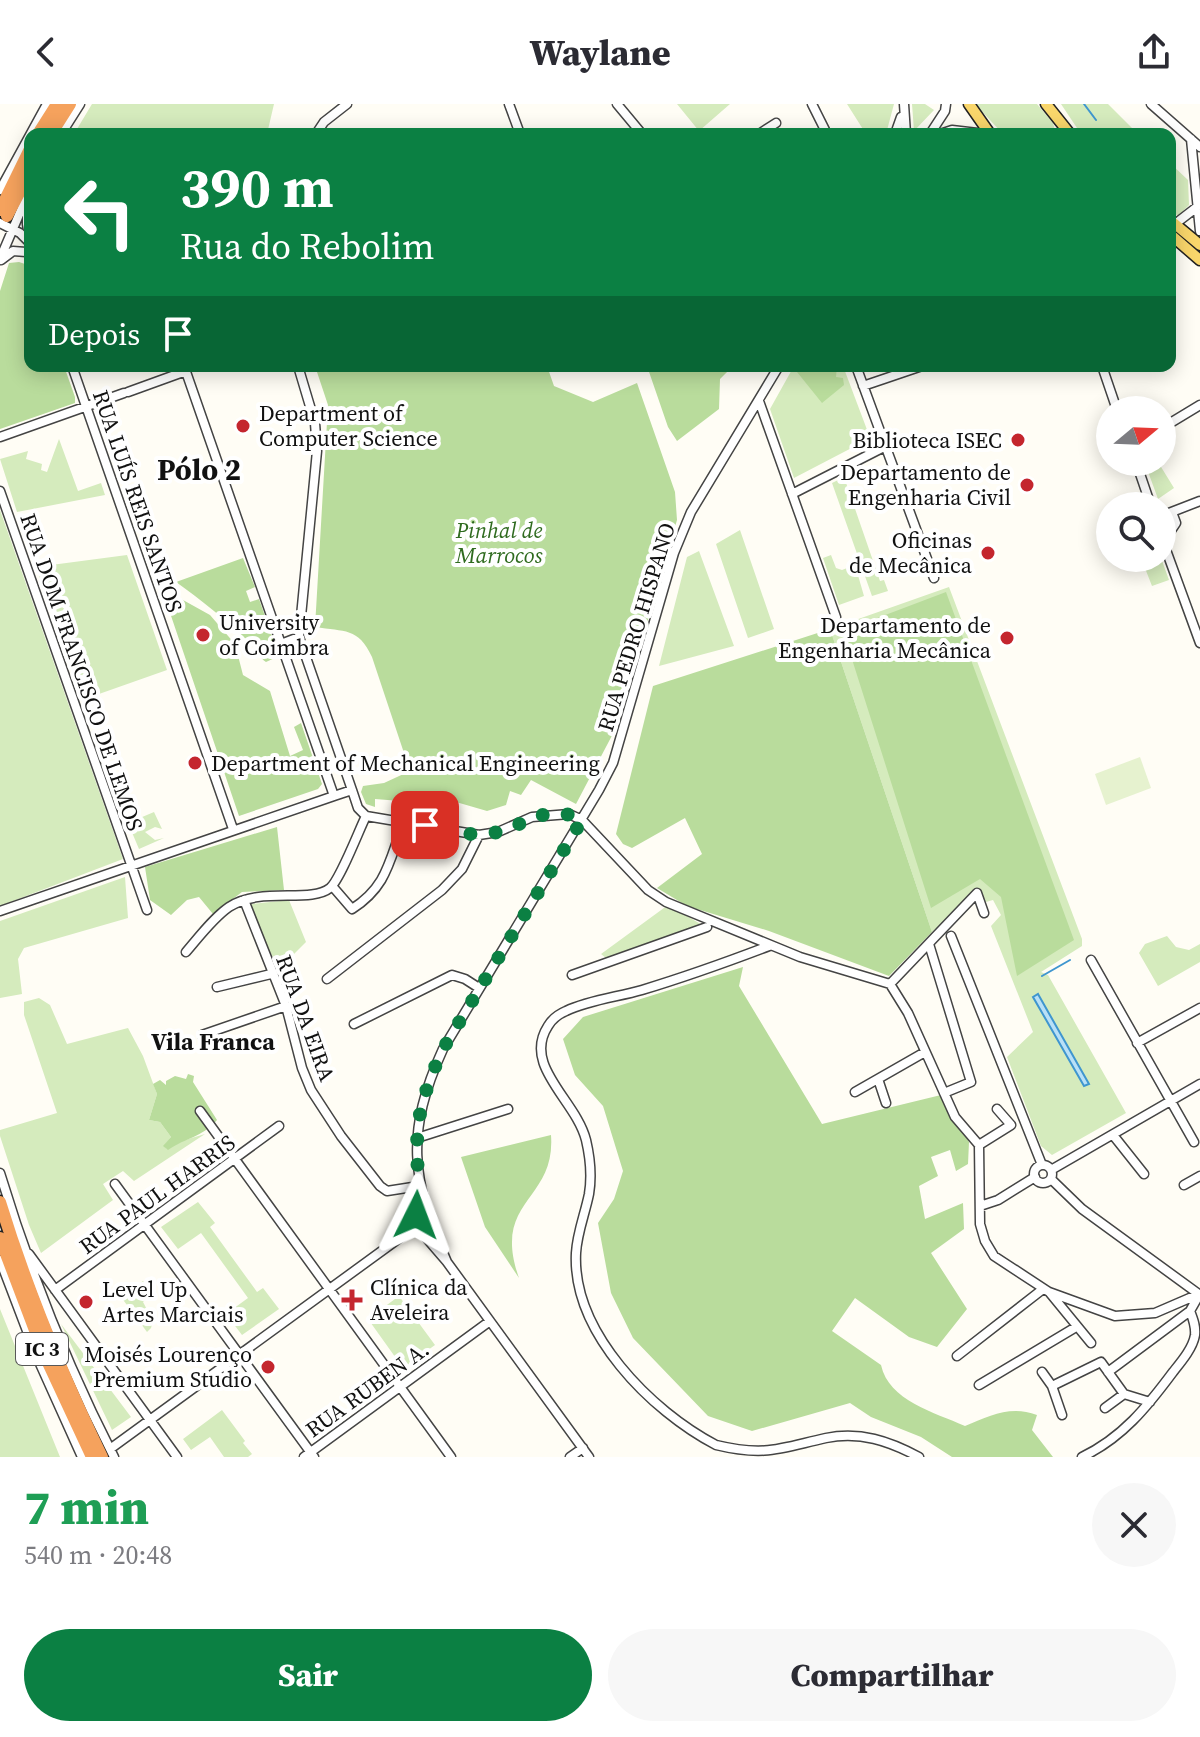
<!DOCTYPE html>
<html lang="pt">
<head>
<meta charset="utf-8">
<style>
  body { margin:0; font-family:"Source Serif 4",serif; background:#f7f7f7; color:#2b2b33; height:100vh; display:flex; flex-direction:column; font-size:30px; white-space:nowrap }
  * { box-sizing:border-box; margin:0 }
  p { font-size:26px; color:#7c7c81 }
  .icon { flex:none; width:44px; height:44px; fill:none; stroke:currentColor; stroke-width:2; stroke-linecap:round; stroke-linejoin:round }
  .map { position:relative; height:1353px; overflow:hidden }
  .details { display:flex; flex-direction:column; background:#fff; flex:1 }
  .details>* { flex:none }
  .banner { position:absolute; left:24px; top:24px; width:1152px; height:244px; border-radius:16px; box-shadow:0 4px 20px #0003; background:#0b8043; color:#fff; overflow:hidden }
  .needle { width:52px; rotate:71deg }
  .tools { position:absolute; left:1096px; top:292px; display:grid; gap:16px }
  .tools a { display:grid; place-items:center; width:80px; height:80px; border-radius:50%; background:#fff; box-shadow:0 4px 20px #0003; font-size:40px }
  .pin { position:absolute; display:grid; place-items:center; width:68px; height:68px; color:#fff; margin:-34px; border-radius:16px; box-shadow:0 4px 12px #0006 }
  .me { position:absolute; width:88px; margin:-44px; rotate:3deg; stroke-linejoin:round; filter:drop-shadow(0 0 6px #0008) }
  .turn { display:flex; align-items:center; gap:28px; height:168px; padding:0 24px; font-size:36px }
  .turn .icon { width:104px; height:104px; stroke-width:2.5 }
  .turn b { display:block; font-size:56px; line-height:68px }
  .then { display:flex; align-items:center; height:76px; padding:0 24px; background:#0003; gap:16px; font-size:30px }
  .round { display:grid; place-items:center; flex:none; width:84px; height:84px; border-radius:42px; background:#f7f7f7 }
  .headline { display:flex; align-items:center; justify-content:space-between; height:136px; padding:0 24px }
  h1 { font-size:48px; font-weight:800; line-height:60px; color:#1e9e55 }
  .action { display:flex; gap:16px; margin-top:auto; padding:16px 24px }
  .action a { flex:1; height:92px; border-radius:48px; background:#0b8043; color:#fff; font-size:32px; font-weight:800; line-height:92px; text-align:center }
  .action a+a { background:#f7f7f7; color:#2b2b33 }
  header { display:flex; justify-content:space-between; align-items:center; height:104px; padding:0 24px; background:#fff; font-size:36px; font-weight:800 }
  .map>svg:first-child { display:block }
</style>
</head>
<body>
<header><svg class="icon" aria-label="back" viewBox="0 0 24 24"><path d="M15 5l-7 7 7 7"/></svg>Waylane<svg class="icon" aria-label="share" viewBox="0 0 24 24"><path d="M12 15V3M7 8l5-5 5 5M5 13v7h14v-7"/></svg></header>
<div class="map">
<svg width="1200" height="1353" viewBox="0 0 1200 1353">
  <rect width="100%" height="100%" fill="#fffdf5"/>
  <path fill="#d5ebbd" d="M92,0H274L267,30H74Z
    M677,0H730L699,27Z
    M847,0H894L886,30H866Z
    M912,0H925L934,6L914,27Z
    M975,0H1037L1053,19L1056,30H1003Z
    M1061,0H1108L1138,30H1081Z
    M1170,59L1188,76L1189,101L1178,112L1170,106Z
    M794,262H843L869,331L865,337L794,374L770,305Z
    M59,335L78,387L101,379L105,391L17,408L0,355L28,347L26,355L42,360L41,366L47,368Z
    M1152,358H1158L1174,384L1158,395L1146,362Z
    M844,373L880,477L884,476L888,487L872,492L832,379Z
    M0,406L123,755L0,802Z
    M740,426L774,525L748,534L716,440Z
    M699,447L734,542L659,562L687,453Z
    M127,451L167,566L82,596L36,463Z
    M831,451L836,464L842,466L855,461L864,492L839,501L823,454Z
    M1141,454H1161L1169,476L1152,482Z
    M949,483L1082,835V842L1041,868L1048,871L1126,1009L1052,1051L1041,1042L1007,953L1033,928L991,822L1001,811L993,796L986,798L979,787L932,828L830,525Z
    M154,708L162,725L155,723L145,728L155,736L164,734L139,745L128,719Z
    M125,773L128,814L24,844L18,855L22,890L0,894V817Z
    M289,796L306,838L280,864L264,839L251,800Z
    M668,801L704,822L606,854L601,850Z
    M1167,832L1176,843L1189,846L1200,840V858L1158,882L1139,849L1145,840Z
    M39,894L50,901L67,940L128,924L143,952L157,990L149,1016L160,1018L171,1033L164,1042L167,1045L178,1038L205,1030L134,1077L123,1067L103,1080L113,1096L41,1149L29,1121L0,1032V1026L57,1009L24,911V898Z
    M198,1098L215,1119L210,1123L257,1188L263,1184L279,1205L242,1231L226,1210L248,1194L201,1129L178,1145L161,1123Z
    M143,1177L151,1189L143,1198L153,1217L151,1224L147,1228L121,1193Z
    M399,1192L435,1241L403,1264L368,1215Z
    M0,1205L60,1353H0Z
    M61,1220L131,1313L112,1326Z
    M222,1306L245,1337L243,1339L252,1350L248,1353H224L210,1333L191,1346L183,1335Z"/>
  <path fill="#b9dc9c" d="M19,158L25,160L30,172V262H64L75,293V299L0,325V187L9,159Z
    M315,262H547L554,282L593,298L637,279L675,388L677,416L617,622L576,700L531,676L521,691L510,687L506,701L487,707L456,698L438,700L375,695V703L366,700L361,688L363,682L384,679L410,667L372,553C358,523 345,528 315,523L328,301Z
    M647,262H733L720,275L719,305L677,337L668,323Z
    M801,262H837L836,273L843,274L844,281L822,299L797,268Z
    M243,454L255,483L246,487L250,498L259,495L279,552L266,558C256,551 255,543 246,535C224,514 201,496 176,478Z
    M946,488L1074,836L1017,872L1001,793L980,775L931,804L843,527Z
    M174,491L210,511L235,540L243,571L270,587L290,652L303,646L294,623L301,619L322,680L318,685L239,712L167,500Z
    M830,525L932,828L889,872L769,827L687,802L657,784L702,750L685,714L632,744L623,740L616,730L653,582Z
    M277,723L284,786L242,788L213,810L199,793L187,796L171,811L150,796L145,763Z
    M743,863L739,882L822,1020L941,991L969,1038L968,1060L956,1067L950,1046L931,1053L938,1072L919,1082L925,1115L963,1099L964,1125L931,1149L967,1205L937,1243L909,1233L855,1194L832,1227L881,1261C889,1297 934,1308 965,1322C990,1312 1010,1301 1037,1311L1032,1326L1053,1353H952L921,1333L871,1313L850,1299L752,1327L708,1312L633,1234L611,1189L598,1119L614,1095L623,1067L603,1002L575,971L563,935L583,913Z
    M188,970L194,972L193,978L217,1016C201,1034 187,1033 168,1046L163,1042L171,1033L160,1018L149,1016L157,990L153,980L160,976L166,981V977L175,972L186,975Z
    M551,1031C556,1098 491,1095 519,1174L485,1123L461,1053Z"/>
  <path fill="#e6f2cf" d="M1140,653L1151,684L1106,701L1095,670Z"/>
  <path fill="#b9e0f7" stroke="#3f96cf" stroke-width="2" d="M1038,890L1089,980L1084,982L1033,893Z"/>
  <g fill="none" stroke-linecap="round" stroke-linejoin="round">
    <path stroke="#3f96cf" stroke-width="2" d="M1084,0L1096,16
      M1042,872L1070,856"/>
    <defs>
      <path id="minor" d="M509,0L520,30
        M617,0L642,30
        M812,0L827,30
        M904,0L906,30
        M1151,0L1200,43
        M61,30L80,0
        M316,30L324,18L347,0
        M759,30L776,19
        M895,30L901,13
        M930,30L945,7L946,0
        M940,30L952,26L986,30
        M1191,35L1200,127
        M0,86L47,0
        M27,97V120L30,137
        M0,119L20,129L29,138
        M1175,120L1197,103
        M0,155L30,85
        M1,156L13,147L26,148L30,151
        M72,262L233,725
        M184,262L334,692L352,686L299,533L281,540
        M298,262L315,319L317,347L299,533
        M856,262L934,474
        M1102,262L1117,306
        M863,282L922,262
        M128,288L186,267
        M759,297L836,513
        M1162,324L1200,301
        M0,333L124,289
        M1136,358L1151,402
        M0,387L147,806
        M792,390L886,342
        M1169,409L1200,397
        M1162,410L1173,411L1176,419L1170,428H1162
        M1162,435L1200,539
        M352,686L358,704L366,712L479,731L498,728L532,713L569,710L582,716L648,786L666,798L800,853L890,880L908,909L955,1013L979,1041L980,1120L985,1137L994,1152L1049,1188L1115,1212L1155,1209L1199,1190
        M333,783L352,805C388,782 389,756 404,718
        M244,796L286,902L302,964L311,986L341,1032L380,1082L387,1087L419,1082
        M0,807L334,692
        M951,832L1042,1061
        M929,840L971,978L944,989
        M769,842C727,858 685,873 642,886C618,893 589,896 566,907C559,910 552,915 548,922C522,962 576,996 586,1036C590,1053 592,1072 589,1090C585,1110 577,1129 576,1149C572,1228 651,1307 716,1341C766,1353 781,1344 826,1334C860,1327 889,1337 919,1353
        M186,848C199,833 213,814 229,803C261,782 310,800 330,784C340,776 359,726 366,712
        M1091,856L1194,1038
        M572,871L707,823
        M327,875L442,786L462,765L479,731
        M890,880L977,789L984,809
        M217,883L271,870
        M354,920L452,871L465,875L479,884
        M202,931L286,902
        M1137,939L1200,904
        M878,975L886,999
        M855,988L925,948
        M200,1007L451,1353
        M1113,1031L1144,1070
        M417,1034L508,1005
        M979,1041L1011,1021L997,1005
        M1034 1070a9 9 0 1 1 18 0a9 9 0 1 1-18 0Z
        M1051,1066L1200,980
        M0,1069C30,1168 67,1261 114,1353
        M1051,1075L1082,1105L1200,1191
        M115,1080L314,1353
        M1184,1081L1200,1072
        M419,1093L414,1115L416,1122L447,1158L589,1353
        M980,1102L998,1096L1035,1073
        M29,1150L177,1353
        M0,1156L37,1253L82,1353
        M447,1158C411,1076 405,1028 443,945L599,686L613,659L674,449L691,408L779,262
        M55,1186L279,1022
        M1050,1189L1091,1239
        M957,1252L1043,1185
        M1042,1268L1052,1282
        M1108,1268L1190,1207L1199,1191
        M979,1281L1076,1223
        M1105,1304L1124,1290
        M1062,1311L1052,1282L1101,1258L1124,1290L1150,1298
        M110,1345L416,1122
        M304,1353L490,1217
        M570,1353L583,1344
        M1082,1353C1122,1334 1147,1303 1173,1268C1181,1258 1193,1244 1195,1231C1196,1222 1193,1215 1190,1207"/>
      <path id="major" d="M969,0L990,30
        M1046,0L1070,30
        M1170,116L1200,141
        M1170,130L1200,156"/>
      <path id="highway" d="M38,30L57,0
        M51,30L70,0
        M0,106L30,45
        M7,112L30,68
        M0,1098C27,1186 62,1270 102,1353
        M0,1134L44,1250L92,1353"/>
    </defs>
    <use href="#minor" stroke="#444" stroke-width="11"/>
    <use href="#major" stroke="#222" stroke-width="13"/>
    <use href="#highway" stroke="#222" stroke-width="15"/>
    <use href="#minor" stroke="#fff" stroke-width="8"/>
    <use href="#major" stroke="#f9d66b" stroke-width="10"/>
    <use href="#highway" stroke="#f5a25d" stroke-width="12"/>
  </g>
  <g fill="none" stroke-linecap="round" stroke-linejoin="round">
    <path stroke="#0b8043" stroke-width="14" stroke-dasharray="0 25.2" d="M416,1111C421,1082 415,1053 418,1023C421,996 432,969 443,945L582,716C544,696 522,726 487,730C467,732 444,725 425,721"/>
  </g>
  <g fill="#c4262e" stroke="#fff" stroke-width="3">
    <circle cx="243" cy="322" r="8"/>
    <circle cx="1018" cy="336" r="8"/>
    <circle cx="1027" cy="381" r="8"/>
    <circle cx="988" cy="449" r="8"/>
    <circle cx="203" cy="531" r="8"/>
    <circle cx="1007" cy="534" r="8"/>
    <circle cx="195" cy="659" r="8"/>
    <path d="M348 1184h8v8h8v8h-8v8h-8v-8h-8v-8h8z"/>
    <circle cx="86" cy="1198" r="8"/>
    <circle cx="268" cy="1263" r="8"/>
  </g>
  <g text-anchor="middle" stroke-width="8" stroke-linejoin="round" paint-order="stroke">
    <rect fill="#fff" stroke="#585858" stroke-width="2" x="16" y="1229" width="52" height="32" rx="6"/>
    <g font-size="20" font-weight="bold" fill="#111">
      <text x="42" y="1252">IC 3</text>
    </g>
    <g font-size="22" fill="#111" stroke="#fff" text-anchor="start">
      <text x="259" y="317">Department of<tspan x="259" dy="25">Computer Science</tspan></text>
      <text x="1002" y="344" text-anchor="end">Biblioteca ISEC</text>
      <text x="1011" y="376" text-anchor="end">Departamento de<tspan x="1011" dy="25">Engenharia Civil</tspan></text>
      <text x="972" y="444" text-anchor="end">Oficinas<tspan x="972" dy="25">de Mecânica</tspan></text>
      <text x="219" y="526">University<tspan x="219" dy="25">of Coimbra</tspan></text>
      <text x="991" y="529" text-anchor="end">Departamento de<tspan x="991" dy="25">Engenharia Mecânica</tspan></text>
      <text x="211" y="667">Department of Mechanical Engineering</text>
      <text x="370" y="1191">Clínica da<tspan x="370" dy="25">Aveleira</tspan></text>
      <text x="102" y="1193">Level Up<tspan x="102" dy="25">Artes Marciais</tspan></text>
      <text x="252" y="1258" text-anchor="end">Moisés Lourenço<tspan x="252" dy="25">Premium Studio</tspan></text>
    </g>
    <g font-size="22" fill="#111" stroke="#fff">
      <text transform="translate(138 397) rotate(71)" y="8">RUA LUÍS REIS SANTOS</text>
      <text transform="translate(636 523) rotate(-73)" y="8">RUA PEDRO HISPANO</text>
      <text transform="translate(82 568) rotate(71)" y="8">RUA DOM FRANCISCO DE LEMOS</text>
      <text transform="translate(306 914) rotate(70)" y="8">RUA DA EIRA</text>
      <text transform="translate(157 1090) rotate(-36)" y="8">RUA PAUL HARRIS</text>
      <text transform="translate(367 1285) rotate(-36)" y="8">RUA RUBEN A.</text>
    </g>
    <g font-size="22" font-style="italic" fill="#2f6b1f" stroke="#fff">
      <text x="499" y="434">Pinhal de<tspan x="499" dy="25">Marrocos</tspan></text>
    </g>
    <g font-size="24" font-weight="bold" fill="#111" stroke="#fff">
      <text x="213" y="946">Vila Franca</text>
    </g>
    <g font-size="30" font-weight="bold" fill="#111" stroke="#fff">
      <text x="199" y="376">Pólo 2</text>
    </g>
  </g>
</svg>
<div class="tools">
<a><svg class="needle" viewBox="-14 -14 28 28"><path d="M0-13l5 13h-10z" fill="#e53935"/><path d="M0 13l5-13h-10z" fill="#7c7c81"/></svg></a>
<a><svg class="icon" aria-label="search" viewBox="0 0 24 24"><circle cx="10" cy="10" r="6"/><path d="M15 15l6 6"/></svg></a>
</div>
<div class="pin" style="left:425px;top:721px;background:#d93025"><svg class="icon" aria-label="arrive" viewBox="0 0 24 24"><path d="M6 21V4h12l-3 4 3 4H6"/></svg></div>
<svg class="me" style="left:416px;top:1111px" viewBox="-20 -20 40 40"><path d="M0-17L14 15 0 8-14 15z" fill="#0b8043" stroke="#fff" stroke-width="4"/></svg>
<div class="banner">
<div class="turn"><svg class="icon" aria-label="left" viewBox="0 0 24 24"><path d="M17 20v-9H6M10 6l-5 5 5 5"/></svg><div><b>390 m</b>Rua do Rebolim</div></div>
<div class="then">Depois<svg class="icon" aria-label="arrive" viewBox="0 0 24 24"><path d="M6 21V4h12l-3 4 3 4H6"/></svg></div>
</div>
</div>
<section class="details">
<div class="headline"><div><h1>7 min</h1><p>540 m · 20:48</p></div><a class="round"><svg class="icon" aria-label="close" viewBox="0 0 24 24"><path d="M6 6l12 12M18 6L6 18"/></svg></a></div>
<div class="action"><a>Sair</a><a>Compartilhar</a></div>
</section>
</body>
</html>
